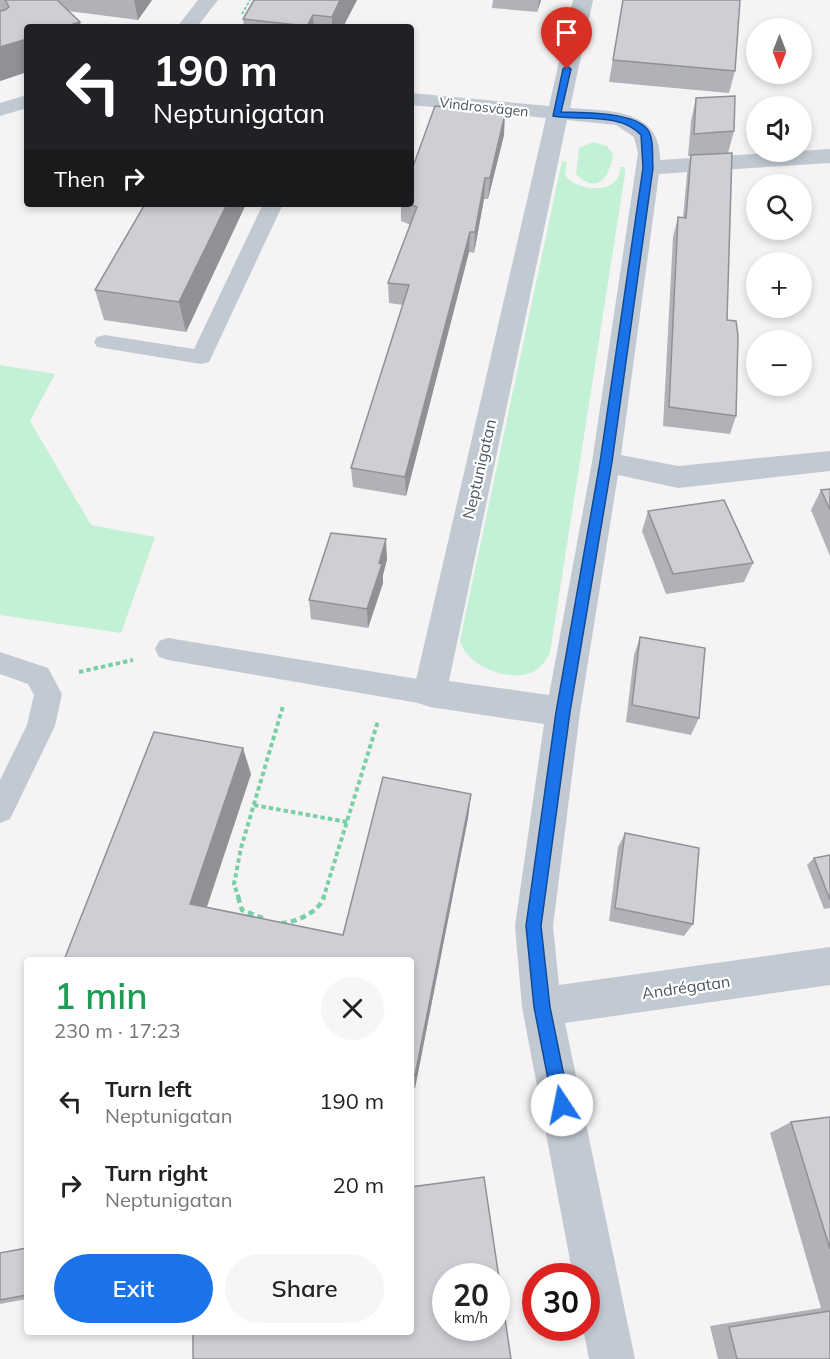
<!DOCTYPE html>
<html lang="en">
<head>
<meta charset="utf-8">
<style>
  body { margin:0; font-family:Mulish,sans-serif; background:#f6f6f6; color:#222; height:100vh; display:flex; flex-direction:column; font-size:22px; white-space:nowrap }
  * { box-sizing:border-box; margin:0 }
  p { font-size:20px; color:#767676 }
  .icon { flex:none; width:33px; height:33px; fill:none; stroke:currentColor; stroke-width:2; stroke-linecap:round; stroke-linejoin:round }
  .map { position:relative; flex:1; overflow:hidden }
  .panel { position:absolute; left:24px; top:957px; width:390px; height:378px; display:flex; flex-direction:column; background:#fff; border-radius:6px; box-shadow:0 3px 9px #0003 }
  .panel>* { flex:none }
  .hud { position:absolute; left:24px; top:24px; width:390px; height:183px; border-radius:6px; box-shadow:0 3px 9px #0003; background:#202124; color:#fff; overflow:hidden }
  .needle { width:39px; rotate:180deg }
  .controls { position:absolute; left:746px; top:18px; display:grid; gap:12px }
  .controls a { display:grid; place-items:center; width:66px; height:66px; border-radius:50%; background:#fff; box-shadow:0 3px 9px #0003; font-size:30px }
  .speed { position:absolute; left:432px; top:1263px; display:flex; gap:12px; font-size:30px; font-weight:700; text-align:center }
  .speed>* { display:grid; place-content:center; width:78px; height:78px; border-radius:50%; background:#fff; box-shadow:0 3px 9px #0003; line-height:1 }
  .speed small { font-size:15px; font-weight:400 }
  .speed .limit { border:9px solid #d22; background:#fff; color:#111 }
  .pin { position:absolute; display:grid; place-items:center; width:51px; height:51px; color:#fff; margin:-62px -26px; border-radius:50% 50% 50% 0; rotate:-45deg; box-shadow:0 0 6px #0007 }
  .pin .icon { rotate:45deg }
  .me { position:absolute; width:66px; margin:-33px; rotate:349deg; stroke-linejoin:round; filter:drop-shadow(0 0 4px #0008) }
  .turn { display:flex; align-items:center; gap:21px; height:126px; padding:0 30px; font-size:27px }
  .turn .icon { width:78px; height:78px; stroke-width:2.5 }
  .turn b { display:block; font-size:42px; line-height:51px }
  .then { display:flex; align-items:center; height:57px; padding:0 30px; background:#0003; gap:12px; font-size:22px }
  .round { display:grid; place-items:center; flex:none; width:63px; height:63px; border-radius:32px; background:#f6f6f6 }
  .summary { display:flex; align-items:center; justify-content:space-between; height:102px; padding:0 30px }
  h1 { font-size:36px; font-weight:600; line-height:45px; color:#1e9e55 }
  .action { display:flex; gap:12px; margin-top:auto; padding:12px 30px }
  .action a { flex:1; height:69px; border-radius:36px; background:#1a73e8; color:#fff; font-size:24px; font-weight:600; line-height:69px; text-align:center }
  .action a+a { background:#f6f6f6; color:#222 }
  ul { padding:0; list-style:none }
  li { display:flex; align-items:center; gap:18px; height:84px; padding:0 30px }
  li div { flex:1 }
  li b { display:block; font-size:22px }
  li em { font-style:normal }
  .map>svg:first-child { display:block }
</style>
</head>
<body>
<div class="map">
<svg width="830" height="1359" viewBox="0 0 830 1359">
  <rect width="100%" height="100%" fill="#f5f3f3"/>
  <path fill="#c3f1d5" d="M593,142L607,146L613,154C610,176 598,196 576,174L579,148Z
    M562,161L567,162L565,175C577,193 622,195 620,167H625V174L550,653C546,660 542,666 535,671C511,684 465,666 460,640Z
    M0,365L55,374L30,421L91,525L155,537L121,633L0,615Z"/>
  <g fill="none" stroke-linecap="round" stroke-linejoin="round">
    <path stroke="#7ad0a6" stroke-width="2" stroke-dasharray="3 2" stroke-linecap="butt" d="M242,14L250,0"/>
    <path stroke="#7ad0a6" stroke-width="4" stroke-dasharray="4.5 3" stroke-linecap="butt" d="M79,672L133,660
      M254,805L347,822
      M239,899L234,884L241,848L283,706
      M323,899L378,721"/>
    <path stroke="#7ad0a6" stroke-width="4.5" stroke-dasharray="6 4" stroke-linecap="butt" d="M238,897L242,910L265,919
      M281,923C295,923 319,912 324,897"/>
    <path fill="#c1cad2" fill-rule="evenodd" d="M263,204H283L209,362L201,364L97,347L94,342L97,337L105,335L194,349Z
      M168,638L430,681L440,685L444,693L440,701L430,705L168,660L159,657L155,649L159,641Z
      M0,652L48,668L62,694L55,726L10,819L0,823V780L27,725L34,695L28,684L0,674Z"/>
    <path fill="#c1cad2" fill-rule="evenodd" d="M573,0H593L570,108C608,111 661,108 660,160L830,149V163L659,174L621,455L678,466L830,451V471L678,488L618,475L580,712L553,926L559,985L830,947V985L565,1023L635,1359H589L583,1328H586V1276H573L522,1007L515,926L544,724L430,707L418,703L413,693L546,118L411,105V93L549,106ZM567,120L616,125L634,137L638,153L592,462L549,695L449,681Z"/>
    <path fill="#c1cad2" fill-rule="evenodd" d="M198,0H218L197,27H177Z
      M27,95V108L0,116V103Z"/>
  </g>
  <path fill="#b0b2b7" d="M0,0H152L138,20L68,11L80,22L81,27H27V72L0,81Z
    M357,0L343,27H244L243,19Z
    M493,0H541L537,12L492,8Z
    M623,0L735,71L729,93L609,82Z
    M696,98L734,131L728,153L727,320L736,416L730,434L663,426L673,237L678,217L683,218L687,174L691,156H688L691,121Z
    M504,135L488,199H484L474,253L469,252L406,496L353,487L351,468L403,305L389,303L388,283L411,225L401,221V204H411Z
    M246,204L186,332L104,320L95,290Z
    M830,489V556L811,510L821,490Z
    M648,511L753,563L744,582L666,594L642,531Z
    M387,559L383,575V583L368,628L311,619L309,600Z
    M640,637L699,718L691,735L626,722L634,655Z
    M251,774L207,907L343,935L471,794L468,818L415,1088H411V960H64Z
    M625,833L693,924L684,936L609,921L618,847Z
    M830,855V908L824,909L807,865L814,858Z
    M830,1117V1359H718L710,1326L821,1308L770,1133L791,1122Z
    M27,1248V1299L0,1304V1253Z"/>
  <path fill="#909195" d="M134,0H152L138,20Z
    M340,0H357L343,27H332V17Z
    M539,0H541L537,12Z
    M313,15L314,27H307V26Z
    M80,22L81,27H63Z
    M27,39V72L0,81V47Z
    M505,114L504,135L488,199L490,178Z
    M485,178L484,199L474,253L475,232Z
    M227,204H246L186,332L179,302Z
    M470,232L469,252L406,496L405,477Z
    M386,539L387,559L383,575V583L368,628L367,609Z
    M243,748L251,774L201,924L190,904Z
    M471,794L468,818L415,1088V1075Z"/>
  <path fill="#cdcfd5" stroke="#909195" stroke-width="1.5" fill-rule="evenodd" d="M4,0H57L80,22L63,27H27V39L0,47V11L5,10L9,7L5,0Z
    M254,0H340L332,17L313,15L307,26L243,19Z
    M623,0H740L735,71L613,60Z
    M735,96L734,131L694,134L696,98Z
    M435,106L505,114L490,178H485L475,232H470L405,477L351,468L409,285L388,283L417,207L410,204L411,172Z
    M732,153L727,320L736,321L738,336L736,416L669,407L678,217L686,218L691,155Z
    M145,204H227L179,302L95,290Z
    M830,489V510L821,490Z
    M724,500L753,563L673,574L648,511Z
    M331,533L386,539L379,563L382,564L367,609L309,600Z
    M640,637L705,648L699,718L632,705Z
    M154,732L243,748L190,904L343,935L383,777L471,794L415,1075H411V960H64Z
    M625,833L699,848L693,924L615,908Z
    M830,855V900L814,858Z
    M830,1117V1249L791,1122Z
    M484,1177L511,1359H193V1332H411V1187ZM446,1276H496V1328H446Z
    M27,1248V1295L0,1300V1253Z
    M830,1311V1359H737L729,1327Z"/>
  <path fill="#1a73e8" stroke="#114b97" stroke-width="1.5" d="M567,66L571,69L561,112C582,113 642,111 650,134C654,144 652,158 653,168L612,462L570,712L541,926L550,1007L570,1105L568,1111L562,1114L556,1111L553,1105L534,1007L526,926L556,712L600,462L643,168L641,135C620,112 581,121 553,116L563,69Z"/>
  <g text-anchor="middle" stroke-width="4.5" stroke-linejoin="round" paint-order="stroke">
    <g font-size="14" fill="#4a5661" stroke="#fff">
      <text transform="translate(484 107) rotate(6)" y="5">Vindrosvägen</text>
    </g>
    <g font-size="16" fill="#4a5661" stroke="#fff">
      <text transform="translate(479 469) rotate(-77)" y="6">Neptunigatan</text>
      <text transform="translate(686 987) rotate(-8)" y="6">Andrégatan</text>
    </g>
  </g>
</svg>
<div class="controls">
<a><svg class="needle" viewBox="-14 -14 28 28"><path d="M0-13l5 13h-10z" fill="#e53935"/><path d="M0 13l5-13h-10z" fill="#767676"/></svg></a>
<a><svg class="icon" aria-label="sound" viewBox="0 0 24 24"><path d="M4 9h4l5-4v14l-5-4H4zM17 9q2 3 0 6"/></svg></a>
<a><svg class="icon" aria-label="search" viewBox="0 0 24 24"><circle cx="10" cy="10" r="6"/><path d="M15 15l6 6"/></svg></a>
<a>+</a>
<a>−</a>
</div>
<div class="speed"><div>20<small>km/h</small></div><div class="limit">30</div></div>
<div class="pin" style="left:567px;top:69px;background:#d93025"><svg class="icon" aria-label="arrive" viewBox="0 0 24 24"><path d="M6 21V4h12l-3 4 3 4H6"/></svg></div>
<svg class="me" style="left:562px;top:1105px" viewBox="-20 -20 40 40"><circle r="19" fill="#fff"/><path d="M0-13L10 11 0 6-10 11z" fill="#1a73e8"/></svg>
<div class="hud">
<div class="turn"><svg class="icon" aria-label="left" viewBox="0 0 24 24"><path d="M17 20v-9H6M10 6l-5 5 5 5"/></svg><div><b>190 m</b>Neptunigatan</div></div>
<div class="then">Then<svg class="icon" aria-label="right" viewBox="0 0 24 24"><path d="M7 20v-9h11M14 6l5 5-5 5"/></svg></div>
</div>
<section class="panel">
<div class="summary"><div><h1>1 min</h1><p>230 m · 17:23</p></div><a class="round"><svg class="icon" aria-label="close" viewBox="0 0 24 24"><path d="M6 6l12 12M18 6L6 18"/></svg></a></div>
<ul>
<li><svg class="icon" aria-label="left" viewBox="0 0 24 24"><path d="M17 20v-9H6M10 6l-5 5 5 5"/></svg><div><b>Turn left</b><p>Neptunigatan</p></div><em>190 m</em></li>
<li><svg class="icon" aria-label="right" viewBox="0 0 24 24"><path d="M7 20v-9h11M14 6l5 5-5 5"/></svg><div><b>Turn right</b><p>Neptunigatan</p></div><em>20 m</em></li>
</ul>
<div class="action"><a>Exit</a><a>Share</a></div>
</section>
</div>
</body>
</html>
